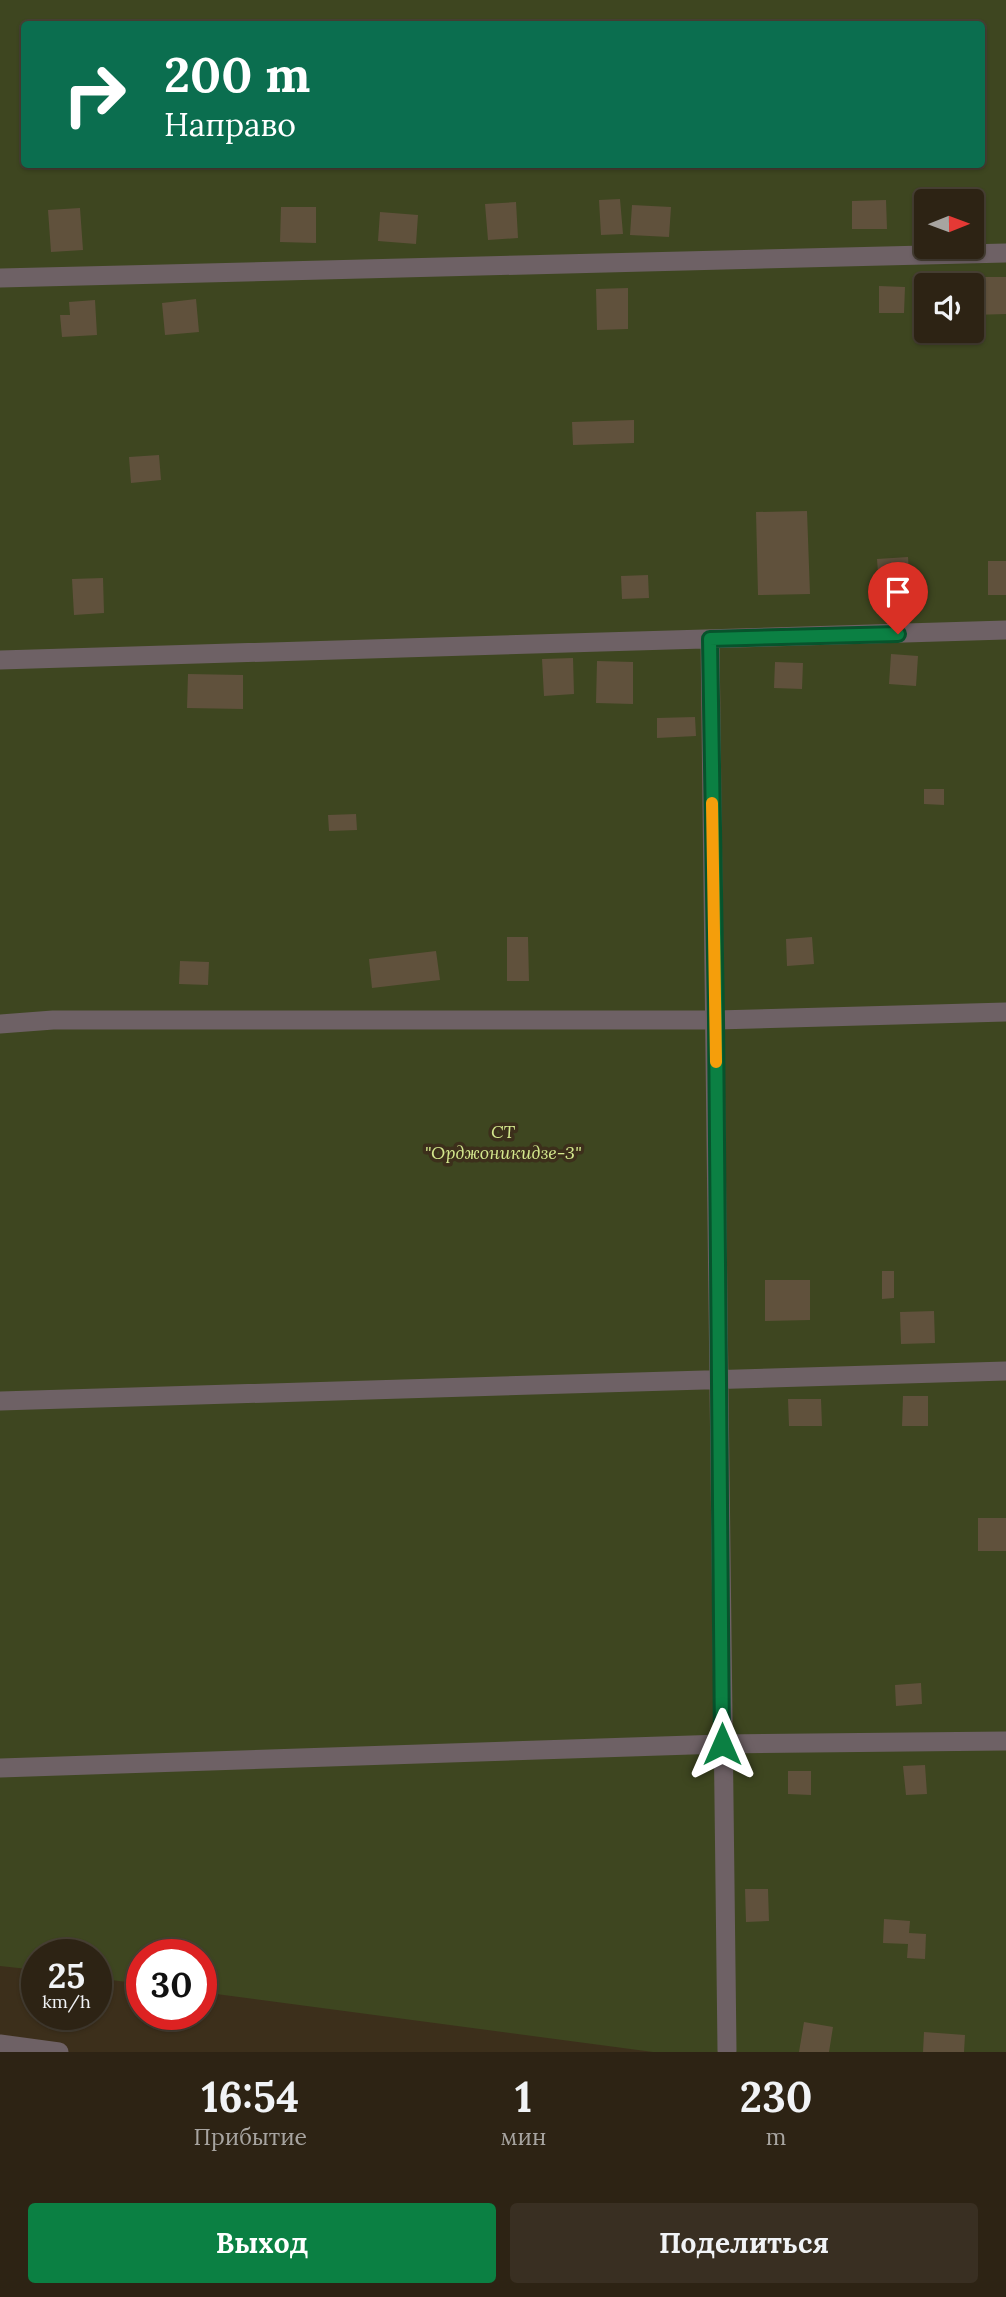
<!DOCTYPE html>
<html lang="ru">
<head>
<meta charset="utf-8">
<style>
  body { margin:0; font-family:Lora,serif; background:#392f22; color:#f1f3f6; height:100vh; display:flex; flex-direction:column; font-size:26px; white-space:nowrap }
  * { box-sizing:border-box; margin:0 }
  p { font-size:23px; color:#a7a4a0 }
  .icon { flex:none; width:38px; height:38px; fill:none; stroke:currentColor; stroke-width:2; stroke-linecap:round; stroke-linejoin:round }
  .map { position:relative; height:2052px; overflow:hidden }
  .side { display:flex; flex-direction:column; background:#2d2314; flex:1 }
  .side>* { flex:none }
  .guide { position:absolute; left:21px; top:21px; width:964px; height:147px; border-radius:7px; box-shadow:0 2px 5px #0004,0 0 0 2px #484034; background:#0b6e4f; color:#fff; overflow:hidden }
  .needle { width:46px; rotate:89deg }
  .fabs { position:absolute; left:914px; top:189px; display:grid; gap:14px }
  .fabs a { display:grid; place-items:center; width:70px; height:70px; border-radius:7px; background:#2d2314; box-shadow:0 2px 5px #0004,0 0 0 2px #484034; font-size:35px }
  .speed { position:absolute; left:21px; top:1939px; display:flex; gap:14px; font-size:35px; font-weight:700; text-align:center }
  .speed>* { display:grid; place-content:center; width:91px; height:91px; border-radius:50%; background:#2d2314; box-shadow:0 2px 5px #0004,0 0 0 2px #484034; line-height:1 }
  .speed small { font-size:18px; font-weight:400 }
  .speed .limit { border:10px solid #d22; background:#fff; color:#111 }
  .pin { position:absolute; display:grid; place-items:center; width:60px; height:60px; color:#fff; margin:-72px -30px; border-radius:50% 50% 50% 0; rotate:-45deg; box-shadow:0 0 7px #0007 }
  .pin .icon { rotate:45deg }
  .me { position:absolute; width:77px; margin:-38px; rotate:0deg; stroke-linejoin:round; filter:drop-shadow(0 0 5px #0008) }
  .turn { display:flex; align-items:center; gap:24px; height:147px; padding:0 28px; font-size:32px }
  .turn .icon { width:91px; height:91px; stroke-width:2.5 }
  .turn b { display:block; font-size:49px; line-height:60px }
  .eta { display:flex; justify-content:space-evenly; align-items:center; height:119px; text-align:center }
  .eta b { font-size:42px; font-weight:700; line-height:49px }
  .primary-button { display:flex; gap:14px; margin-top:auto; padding:14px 28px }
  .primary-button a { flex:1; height:80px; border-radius:7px; background:#0b8043; color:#fff; font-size:28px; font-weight:700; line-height:80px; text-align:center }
  .primary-button a+a { background:#392f22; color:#f1f3f6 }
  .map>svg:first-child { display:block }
</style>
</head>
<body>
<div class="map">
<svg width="1006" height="2052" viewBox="0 0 1006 2052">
  <rect width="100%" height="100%" fill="#3c2f1b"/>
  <path fill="#3e4620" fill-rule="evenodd" d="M0,0H1006V2052H653L201,1992V1955H142V1984L96,1978V1955H37V1970L0,1966ZM24,24H982V164H24ZM926,201H971V247H926ZM926,285H971V331H926Z"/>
  <path fill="#60513c" d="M620,199L623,234L601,235L599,200Z
    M886,200L887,229H852V201Z
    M516,202L518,238L488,240L485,204Z
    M632,205L671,207L669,237L630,235Z
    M281,207H316V243L280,242Z
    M80,208L83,250L51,252L48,210Z
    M380,212L418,215L416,244L378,241Z
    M972,277H1006V314L972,315Z
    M879,286L905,287L904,313H879Z
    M628,288V329L597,330L596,289Z
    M196,299L199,332L165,335L162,303Z
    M95,300L97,335L62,337L60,315H70L69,302Z
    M634,420V443L573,445L572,422Z
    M159,455L161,480L131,483L129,457Z
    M807,511L810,594L758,595L756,512Z
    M908,557L911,598L880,601L877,559Z
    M988,561H1006V595H988Z
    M648,575L649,598L622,599L621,576Z
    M103,578L104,613L74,615L72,579Z
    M891,654L918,656L916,686L889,684Z
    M573,658L574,694L544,696L542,659Z
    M597,661L633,662V704L596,703Z
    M775,662L803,663L802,689L774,688Z
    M188,674L243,675V709L187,708Z
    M695,717L696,736L657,738V718Z
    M924,789H944V805L924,804Z
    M356,814L357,830L329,831L328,815Z
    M507,937H528L529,981H507Z
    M812,937L814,964L787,966L786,939Z
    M436,951L440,980L372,988L369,959Z
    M180,961L209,962L208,985L179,984Z
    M882,1271H894V1298L882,1299Z
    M765,1280H810V1320L765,1321Z
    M934,1311L935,1343L901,1344L900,1312Z
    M903,1396H928V1426H902Z
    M788,1399H821L822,1426H789Z
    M978,1518H1006V1551H978Z
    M921,1683L922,1704L896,1706L895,1685Z
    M925,1765L927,1794L906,1795L903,1766Z
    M788,1771H811V1795L788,1794Z
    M745,1889H768L769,1921L746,1922Z
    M884,1919L910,1921L909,1933L926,1934L925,1959L907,1958L908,1944L883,1943Z
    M804,2022L833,2027L829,2052H799Z
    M924,2032L965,2035L964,2052H923Z"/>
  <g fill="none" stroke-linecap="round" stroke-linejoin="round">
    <path stroke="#6e6165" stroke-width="19" d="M0,2044L59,2052"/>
    <path stroke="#6e6165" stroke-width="19" d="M0,278L1006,253
      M710,639L727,2050
      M0,660L1006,630
      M0,1024L53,1020H716L1006,1012
      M0,1401L1006,1371
      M0,1768L722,1744L1006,1741"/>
  </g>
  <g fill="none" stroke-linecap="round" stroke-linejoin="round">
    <defs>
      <path id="route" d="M722,1744L716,1020L710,639L898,634"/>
    </defs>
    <use href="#route" stroke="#07532c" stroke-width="18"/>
    <use href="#route" stroke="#0b8043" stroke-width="12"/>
    <path stroke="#f59e0b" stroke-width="12" d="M712,803L716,1062"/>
  </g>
  <g text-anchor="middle" stroke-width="7" stroke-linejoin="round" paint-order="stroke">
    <g font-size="18" font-style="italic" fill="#d4e88d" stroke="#3c2f1b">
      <text x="503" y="1138">СТ<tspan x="503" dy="21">"Орджоникидзе-3"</tspan></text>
    </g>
  </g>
</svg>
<div class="fabs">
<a><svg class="needle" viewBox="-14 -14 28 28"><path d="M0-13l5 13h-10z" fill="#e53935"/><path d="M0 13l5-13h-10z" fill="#a7a4a0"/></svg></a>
<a><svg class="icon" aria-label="sound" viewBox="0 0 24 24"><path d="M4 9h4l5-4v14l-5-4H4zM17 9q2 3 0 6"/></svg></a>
</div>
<div class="speed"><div>25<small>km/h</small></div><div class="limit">30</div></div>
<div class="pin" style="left:898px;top:634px;background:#d93025"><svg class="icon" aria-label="arrive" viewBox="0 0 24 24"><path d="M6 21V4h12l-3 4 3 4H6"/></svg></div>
<svg class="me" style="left:722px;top:1744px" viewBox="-20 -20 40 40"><path d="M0-17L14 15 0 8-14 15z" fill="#0b8043" stroke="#fff" stroke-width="4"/></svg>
<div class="guide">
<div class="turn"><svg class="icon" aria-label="right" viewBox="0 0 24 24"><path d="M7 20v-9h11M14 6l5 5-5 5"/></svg><div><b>200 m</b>Направо</div></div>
</div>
</div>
<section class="side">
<div class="eta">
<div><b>16:54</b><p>Прибытие</p></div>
<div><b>1</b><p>мин</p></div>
<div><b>230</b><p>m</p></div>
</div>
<div class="primary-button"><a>Выход</a><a>Поделиться</a></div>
</section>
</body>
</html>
